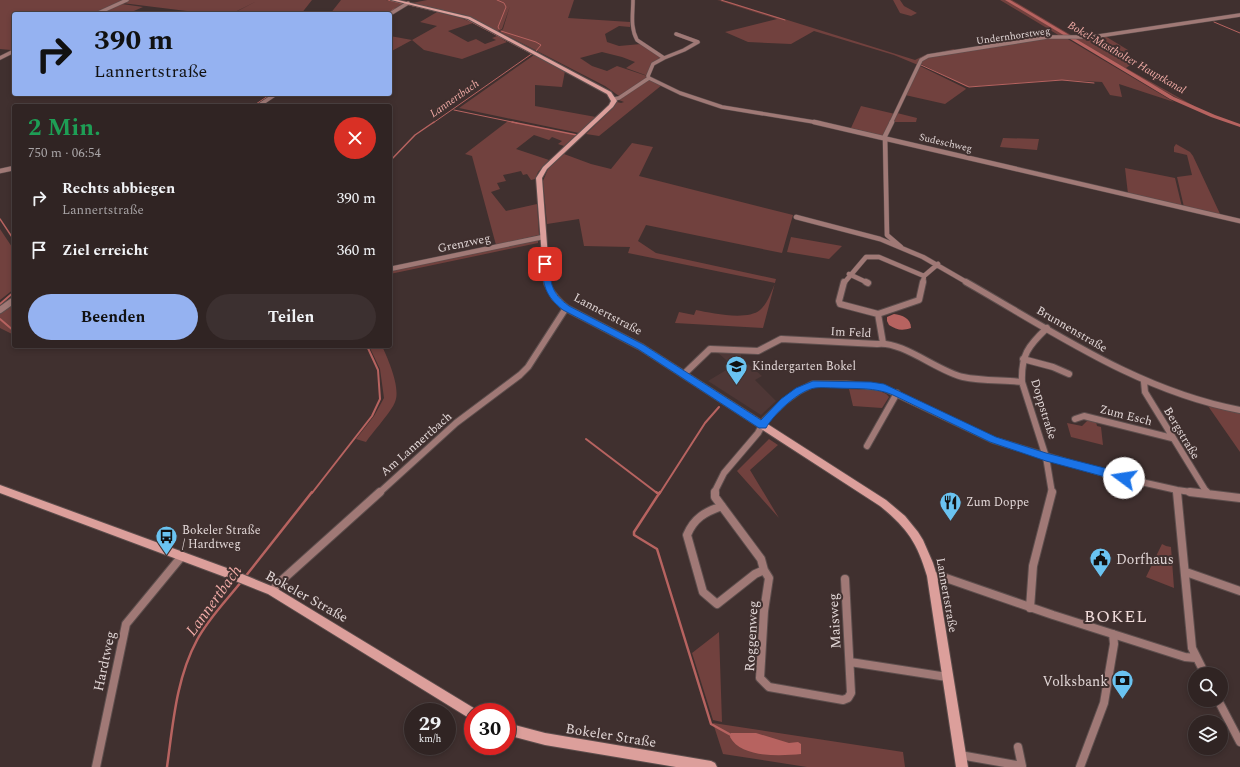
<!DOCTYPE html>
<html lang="de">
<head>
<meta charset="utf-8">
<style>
  body { margin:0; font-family:Spectral,serif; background:#3c3030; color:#f1f3f6; height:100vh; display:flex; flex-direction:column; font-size:15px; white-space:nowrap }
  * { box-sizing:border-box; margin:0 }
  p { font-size:13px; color:#a8a4a6 }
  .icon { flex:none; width:22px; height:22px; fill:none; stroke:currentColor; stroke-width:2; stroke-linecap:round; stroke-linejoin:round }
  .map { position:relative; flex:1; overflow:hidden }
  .details { position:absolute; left:12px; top:104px; width:380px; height:244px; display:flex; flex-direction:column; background:#302423; border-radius:4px; box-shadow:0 2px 6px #0003,0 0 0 1px #4b4141 }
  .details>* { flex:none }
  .top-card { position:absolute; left:12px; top:12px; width:380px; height:84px; border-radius:4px; box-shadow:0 2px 6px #0003,0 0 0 1px #4b4141; background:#95b2f1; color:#111; overflow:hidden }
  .buttons { position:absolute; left:1188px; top:667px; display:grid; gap:8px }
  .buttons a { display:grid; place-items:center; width:40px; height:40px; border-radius:50%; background:#302423; box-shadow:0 2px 6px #0003,0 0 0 1px #4b4141; font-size:20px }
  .speed { position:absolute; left:404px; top:703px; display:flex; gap:8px; font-size:20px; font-weight:700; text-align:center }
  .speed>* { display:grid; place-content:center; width:52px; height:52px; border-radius:50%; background:#302423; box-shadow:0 2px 6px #0003,0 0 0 1px #4b4141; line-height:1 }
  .speed small { font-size:10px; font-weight:400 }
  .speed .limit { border:6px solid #d22; background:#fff; color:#111 }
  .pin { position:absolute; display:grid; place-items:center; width:34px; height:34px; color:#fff; margin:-17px; border-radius:8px; box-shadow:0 2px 6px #0006 }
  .me { position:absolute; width:44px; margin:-22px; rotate:284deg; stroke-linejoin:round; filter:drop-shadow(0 0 3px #0008) }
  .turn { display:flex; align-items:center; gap:14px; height:84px; padding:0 16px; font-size:18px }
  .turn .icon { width:52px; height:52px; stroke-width:2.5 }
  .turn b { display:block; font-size:28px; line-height:34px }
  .round { display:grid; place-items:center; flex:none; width:42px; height:42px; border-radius:21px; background:#3c3030 }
  .overview { display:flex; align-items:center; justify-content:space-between; height:68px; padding:0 16px }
  h1 { font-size:24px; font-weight:700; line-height:30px; color:#1e9e55 }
  .button { display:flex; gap:8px; margin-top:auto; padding:8px 16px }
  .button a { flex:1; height:46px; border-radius:24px; background:#95b2f1; color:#111; font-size:16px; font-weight:700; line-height:46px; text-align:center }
  .button a+a { background:#3c3030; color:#f1f3f6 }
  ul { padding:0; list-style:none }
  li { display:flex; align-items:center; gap:12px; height:52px; padding:0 16px }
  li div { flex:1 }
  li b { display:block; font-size:15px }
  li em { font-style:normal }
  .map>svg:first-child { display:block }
</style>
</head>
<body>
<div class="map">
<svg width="1240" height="767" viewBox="0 0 1240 767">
  <rect width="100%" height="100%" fill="#40302f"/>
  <path fill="#4e3736" d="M720,351L741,352V358L762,376L755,380L776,401L761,415L708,381L733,366L717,352Z"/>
  <path fill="#71413e" d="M0,0H312L301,14H232L257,1L231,14H211L122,3L95,14H14V50L0,56L11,50L0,49Z
    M341,0H386L405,4L389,14H330Z
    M427,0H574L568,18L630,22V27L619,26L605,34L607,42L619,46L641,44L662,57L652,64L648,76L626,68L635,62L622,57L602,52L580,58L592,66L607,71L617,66L647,76L645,80L619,96L605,86L500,32L503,29L510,6L502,29L496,32L465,15L412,3Z
    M717,0L730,2L915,60L925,55L954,49L956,51L927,56L918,65L894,55L814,31L791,44L748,42L725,32L777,19Z
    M893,0H900L904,6L917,13L911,16L900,13Z
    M1000,0H1012L1071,35L1090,36L1231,15L1234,16L1092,37L1060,36Z
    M122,4L143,7L127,14H98Z
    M437,12L461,18L473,23L448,31L468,42L476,39L485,44L496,40L492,38L497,36L507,42L462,59L424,50L412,40L390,52V36L412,40L437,26L420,22Z
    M1105,36L1128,50L1133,63L1126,68L1194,106H1192L1123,69L1072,38Z
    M1047,37L1066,38L1174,102L1119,84L1122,97L1110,95L1102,82L1059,80L967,87L921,64L922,60L928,57Z
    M534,55L565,71L562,87L535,85V106L596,117L579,133L459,108Z
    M920,66L965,88L966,89L945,104L905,95Z
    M648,79L662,85L599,136L586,134L614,107L617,102L621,103L624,102L619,100Z
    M861,106L895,114L897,113L917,118L916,122H890L884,136L851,128Z
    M508,121L576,135L564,146L558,144L562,141L552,137L549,140L534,135L516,149L549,160L538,172L535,179L531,180L527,174L523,175L521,171L503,175L506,181L497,183L500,189L491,192L506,211L537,204L539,235L496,245L472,156L465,154Z
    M1003,138L1039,139L1037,150L1000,147Z
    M632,143L653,147L639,176L793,215L782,253L646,225L638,241L656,253L776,279L763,328L675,323L679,312L694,315L696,310C711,313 747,321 760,310C767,304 772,291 775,283L628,253L630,247L584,246L579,219L547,224L543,181L548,169L564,154L591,164L611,169Z
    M1176,144L1190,152L1193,156L1221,216L1184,207L1177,177L1192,175L1187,155L1174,152V147Z
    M1125,168L1175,178L1182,207L1128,194Z
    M0,229L14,250V289L0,300Z
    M791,237L842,246L829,259L787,252Z
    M538,240V243L390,274V270Z
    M14,304V335L0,328V314Z
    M369,346H382C388,359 401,388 395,402C392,411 372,433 366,442L356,439L374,416L384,398L380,369Z
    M849,389C859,390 884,388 889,397L882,408L853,406Z
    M1208,406L1240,412V452Z
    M1088,420L1096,422L1097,426L1101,427L1103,445L1071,437L1067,423L1082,426Z
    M769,439L778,445L750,470L779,518L737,471Z
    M1162,544L1166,546L1171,547L1174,588L1146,577Z
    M719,632L722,722L713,720L692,653Z
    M713,723L903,752L905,767H807L723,754Z"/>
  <path fill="#b76360" d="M894,314C902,315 911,318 911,328C902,331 897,330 889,325L887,321V317Z
    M731,733H756L789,743L798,742L801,744V754C780,756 741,758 730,737Z"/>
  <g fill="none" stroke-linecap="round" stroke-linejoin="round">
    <path stroke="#b76360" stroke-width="1" d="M388,0L404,4
      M497,0L504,3L506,7L498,27L499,29
      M721,0L785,20
      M409,5L439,12
      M387,14L394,9
      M462,17L532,54
      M1214,22L1240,33
      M501,31L536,42L541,45L536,51
      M921,65L969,87L1062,80L1094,83
      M253,106L271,94
      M454,110L517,123
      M433,123L533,53"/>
    <path stroke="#b76360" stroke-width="1.5" d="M512,122L577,135
      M390,161L415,135L434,122
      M0,219L14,240"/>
    <path stroke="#b76360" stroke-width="2" d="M0,304L14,292
      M0,319L14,331
      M586,439L657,493
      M312,493L372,416L380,399L378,370L367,346
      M660,493L705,423L719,407"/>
    <path stroke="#b76360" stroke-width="2.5" d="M656,492L659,494
      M660,492L634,532V535L657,549L711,724L731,735
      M245,577L312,492
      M167,767C173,724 176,679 197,640C208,619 226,601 241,582"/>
    <path fill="#b76360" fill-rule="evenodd" d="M1005,0H1010L1174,97L1215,115L1240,124V127L1211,117L1170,99Z"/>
    <defs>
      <path id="street-far3" d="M633,0C633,14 630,27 637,40L664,58L653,64L648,76L649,78
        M96,14L127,0
        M390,14L408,3
        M0,58L14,51
        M664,58L684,50L698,42L676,34
        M649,78L680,93L722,107L820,123
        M614,99L619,98L649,78
        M258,106L276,94
        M891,123L921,60L928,56L1047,37H1092L1240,15"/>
      <path id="street-far2" d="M814,122L1240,221
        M892,122L885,136L887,235L901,247
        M0,171L14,168
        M796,217L880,239L923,257L968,283
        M390,269L543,237
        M849,274L868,283
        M844,283L866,257H879L924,276L938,264
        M923,283L924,276"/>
      <path id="street-far1" d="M844,282L839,301L840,304L878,314
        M866,282L868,283
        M966,282C1054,332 1139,391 1240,410
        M0,310L14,300
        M1047,328C1028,346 1021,355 1022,382L1046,457L1052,493
        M883,343L878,314L919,300L923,282
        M1023,359L1053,367L1069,374
        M684,374L710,349L758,351L781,339L877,344C901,340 939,372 963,377C982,381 1003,380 1022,382
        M1144,382L1145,392L1207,493
        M1075,419L1084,416L1172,438
        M867,446L897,393
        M1177,490V493
        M379,493L456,423L520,375L528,367L566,308
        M714,493L724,473L758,433L765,420L785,401L799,391L813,384H846L884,388L993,440L1110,475L1177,490L1198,493"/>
      <path id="street" d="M715,492V497L761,559L764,570L769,578L764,611L760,678L769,687L843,700L848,698L851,693L845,579
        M1177,492L1192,648L1205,674
        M1190,492L1240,498
        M1206,492L1207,493
        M722,506C705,512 694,518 687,535L703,592L717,604L755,574L764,570
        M1186,572L1240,591
        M932,576L943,577L1053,615L1185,657L1196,658
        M272,591L281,581L380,492
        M1030,608L1033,566L1052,492
        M850,662L947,677
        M1218,700L1240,742
        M960,755L1022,766L1018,747
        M96,767L126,624L182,556
        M1080,767L1104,703L1114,644L1113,634"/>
      <path id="secondary" d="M391,0H398L470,17L611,92L617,101L613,107L547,169L542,178L550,284C555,293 561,300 569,306L644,345L886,500L905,516L918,532L923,540L933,563L937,576L968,767H956L927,576C917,542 907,528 880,506L638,349L563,310L552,299L544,284L536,178L543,167L609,105L611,101L607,94L468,19Z
        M0,485L235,571L276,588L477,710L478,712H473V720L469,718L268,594L233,580L0,493Z
        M507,723L545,733L711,761L715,763L717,767H676L545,745L507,735Z"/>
    </defs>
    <use href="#street-far3" stroke="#5d4e4d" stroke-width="4.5"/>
    <use href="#street-far2" stroke="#5d4e4d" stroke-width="5.5"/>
    <use href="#street-far1" stroke="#5d4e4d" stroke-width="8"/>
    <use href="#street" stroke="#5d4e4d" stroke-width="10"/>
    <use href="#secondary" stroke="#5d4e4d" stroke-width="2"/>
    <use href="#street-far3" stroke="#a07976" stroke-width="3.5"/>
    <use href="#street-far2" stroke="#a07976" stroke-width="4.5"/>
    <use href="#street-far1" stroke="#a07976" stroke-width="6"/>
    <use href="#street" stroke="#a07976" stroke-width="8"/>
    <use href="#secondary" fill="#dc9f9b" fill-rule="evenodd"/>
  </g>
  <path fill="#1a73e8" stroke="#114b97" d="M545,261L549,264C551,284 551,293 569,306L644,345L761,420L781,399L796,388L813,381L871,382L884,384L996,437L1046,453L1124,473L1127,475L1129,478L1127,481L1124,482L1046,461L990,442L893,395C875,387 856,389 836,388C829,388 821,387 815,388C799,390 773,415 766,428H759L638,349L563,310C545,296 543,285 542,264Z"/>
  <defs>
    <symbol id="school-pin" viewBox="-11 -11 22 30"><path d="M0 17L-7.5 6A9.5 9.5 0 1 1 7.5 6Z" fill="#6ac3f1" stroke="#40302f"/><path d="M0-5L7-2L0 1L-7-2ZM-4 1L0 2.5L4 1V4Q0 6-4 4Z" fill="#111"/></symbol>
    <symbol id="restaurant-pin" viewBox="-11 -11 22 30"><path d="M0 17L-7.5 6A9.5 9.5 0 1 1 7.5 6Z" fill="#6ac3f1" stroke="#40302f"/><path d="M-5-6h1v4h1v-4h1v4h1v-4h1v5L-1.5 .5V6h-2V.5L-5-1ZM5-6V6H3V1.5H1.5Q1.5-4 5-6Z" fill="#111"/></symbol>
    <symbol id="bus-pin" viewBox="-11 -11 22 30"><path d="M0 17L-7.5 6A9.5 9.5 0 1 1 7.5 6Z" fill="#6ac3f1" stroke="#40302f"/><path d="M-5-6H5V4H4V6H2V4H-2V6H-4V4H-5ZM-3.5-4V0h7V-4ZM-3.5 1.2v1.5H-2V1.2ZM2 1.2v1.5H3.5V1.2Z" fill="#111"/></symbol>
    <symbol id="civic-pin" viewBox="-11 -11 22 30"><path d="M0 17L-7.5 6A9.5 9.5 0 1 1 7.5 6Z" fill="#6ac3f1" stroke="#40302f"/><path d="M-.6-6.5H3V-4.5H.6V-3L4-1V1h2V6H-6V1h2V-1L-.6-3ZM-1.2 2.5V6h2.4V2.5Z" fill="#111"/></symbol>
    <symbol id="bank-pin" viewBox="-11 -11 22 30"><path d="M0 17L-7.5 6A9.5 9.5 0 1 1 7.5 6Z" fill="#6ac3f1" stroke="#40302f"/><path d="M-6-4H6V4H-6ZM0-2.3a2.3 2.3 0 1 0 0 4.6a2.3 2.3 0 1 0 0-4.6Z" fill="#111"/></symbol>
  </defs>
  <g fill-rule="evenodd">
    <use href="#school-pin" x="724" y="354" width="25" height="34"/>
    <use href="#restaurant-pin" x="938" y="490" width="25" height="34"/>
    <use href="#bus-pin" x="154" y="524" width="25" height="34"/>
    <use href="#civic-pin" x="1088" y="546" width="25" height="34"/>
    <use href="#bank-pin" x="1110" y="668" width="25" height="34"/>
  </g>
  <g text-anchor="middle" stroke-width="4" stroke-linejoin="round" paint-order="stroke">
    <g font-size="10" fill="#e2d7d7" stroke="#40302f">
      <text transform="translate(1013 35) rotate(-8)" y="4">Undernhorstweg</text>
      <text transform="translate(946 142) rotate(13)" y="4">Sudeschweg</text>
    </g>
    <g font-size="11" font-style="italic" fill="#f1aba6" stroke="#40302f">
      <text transform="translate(1127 57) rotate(30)" y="4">Bokel-Mastholter Hauptkanal</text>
      <text transform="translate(454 98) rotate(-35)" y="4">Lannertbach</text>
    </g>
    <g font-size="12" fill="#e2d7d7" stroke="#40302f">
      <text transform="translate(464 243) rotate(-12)" y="4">Grenzweg</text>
      <text transform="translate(608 314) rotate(28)" y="4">Lannertstraße</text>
      <text transform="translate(1072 329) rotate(30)" y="4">Brunnenstraße</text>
      <text transform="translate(851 332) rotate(3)" y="4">Im Feld</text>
      <text transform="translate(1044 409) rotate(73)" y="4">Doppstraße</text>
      <text transform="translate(1126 415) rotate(14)" y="4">Zum Esch</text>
      <text transform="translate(1182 433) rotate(59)" y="4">Bergstraße</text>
      <text transform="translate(416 444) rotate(-41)" y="4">Am Lannertbach</text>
      <text transform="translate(947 595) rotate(80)" y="4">Lannertstraße</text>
    </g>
    <g font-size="12" fill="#e2d7d7" stroke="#40302f" text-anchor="start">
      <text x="752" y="370">Kindergarten Bokel</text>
      <text x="966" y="506">Zum Doppe</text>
      <text x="182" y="534">Bokeler Straße<tspan x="182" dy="14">/ Hardtweg</tspan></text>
    </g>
    <g font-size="14" fill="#e2d7d7" stroke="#40302f" text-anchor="start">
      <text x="1116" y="564">Dorfhaus</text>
      <text x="1108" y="686" text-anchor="end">Volksbank</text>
    </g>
    <g font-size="14" fill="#e2d7d7" stroke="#40302f">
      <text transform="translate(307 596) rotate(29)" y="5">Bokeler Straße</text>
      <text transform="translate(834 621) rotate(-93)" y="5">Maisweg</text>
      <text transform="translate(751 636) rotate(-87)" y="5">Roggenweg</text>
      <text transform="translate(104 661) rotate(-78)" y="5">Hardtweg</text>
      <text transform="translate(611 735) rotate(9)" y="5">Bokeler Straße</text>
    </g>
    <g font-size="16" font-style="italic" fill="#f1aba6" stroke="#40302f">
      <text transform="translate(213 600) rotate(-54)" y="6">Lannertbach</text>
    </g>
    <g font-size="17" letter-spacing="1" fill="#f0dbda" stroke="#40302f">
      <text x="1116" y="622">BOKEL</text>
    </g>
  </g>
</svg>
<div class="buttons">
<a><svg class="icon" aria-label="search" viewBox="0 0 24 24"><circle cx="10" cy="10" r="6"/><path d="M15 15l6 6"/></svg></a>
<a><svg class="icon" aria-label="layers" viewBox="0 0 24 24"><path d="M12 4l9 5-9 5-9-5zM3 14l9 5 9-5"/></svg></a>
</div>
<div class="speed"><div>29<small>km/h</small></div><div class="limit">30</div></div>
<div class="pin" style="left:545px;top:264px;background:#d93025"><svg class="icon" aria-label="arrive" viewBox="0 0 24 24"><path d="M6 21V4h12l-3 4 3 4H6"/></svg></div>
<svg class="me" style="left:1124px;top:478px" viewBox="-20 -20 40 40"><circle r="19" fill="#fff"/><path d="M0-13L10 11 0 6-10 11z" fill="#1a73e8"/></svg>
<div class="top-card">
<div class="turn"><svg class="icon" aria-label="right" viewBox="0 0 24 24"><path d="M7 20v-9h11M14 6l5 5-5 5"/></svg><div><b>390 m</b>Lannertstraße</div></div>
</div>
<section class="details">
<div class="overview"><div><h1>2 Min.</h1><p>750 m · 06:54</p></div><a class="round" style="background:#d93025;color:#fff"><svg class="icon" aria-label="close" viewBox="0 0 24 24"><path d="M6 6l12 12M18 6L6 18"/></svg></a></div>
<ul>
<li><svg class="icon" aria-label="right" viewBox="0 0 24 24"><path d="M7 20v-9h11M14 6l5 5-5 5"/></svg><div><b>Rechts abbiegen</b><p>Lannertstraße</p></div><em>390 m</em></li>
<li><svg class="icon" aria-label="arrive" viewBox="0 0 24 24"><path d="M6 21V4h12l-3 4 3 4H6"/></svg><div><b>Ziel erreicht</b></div><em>360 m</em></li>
</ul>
<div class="button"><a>Beenden</a><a>Teilen</a></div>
</section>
</div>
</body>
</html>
